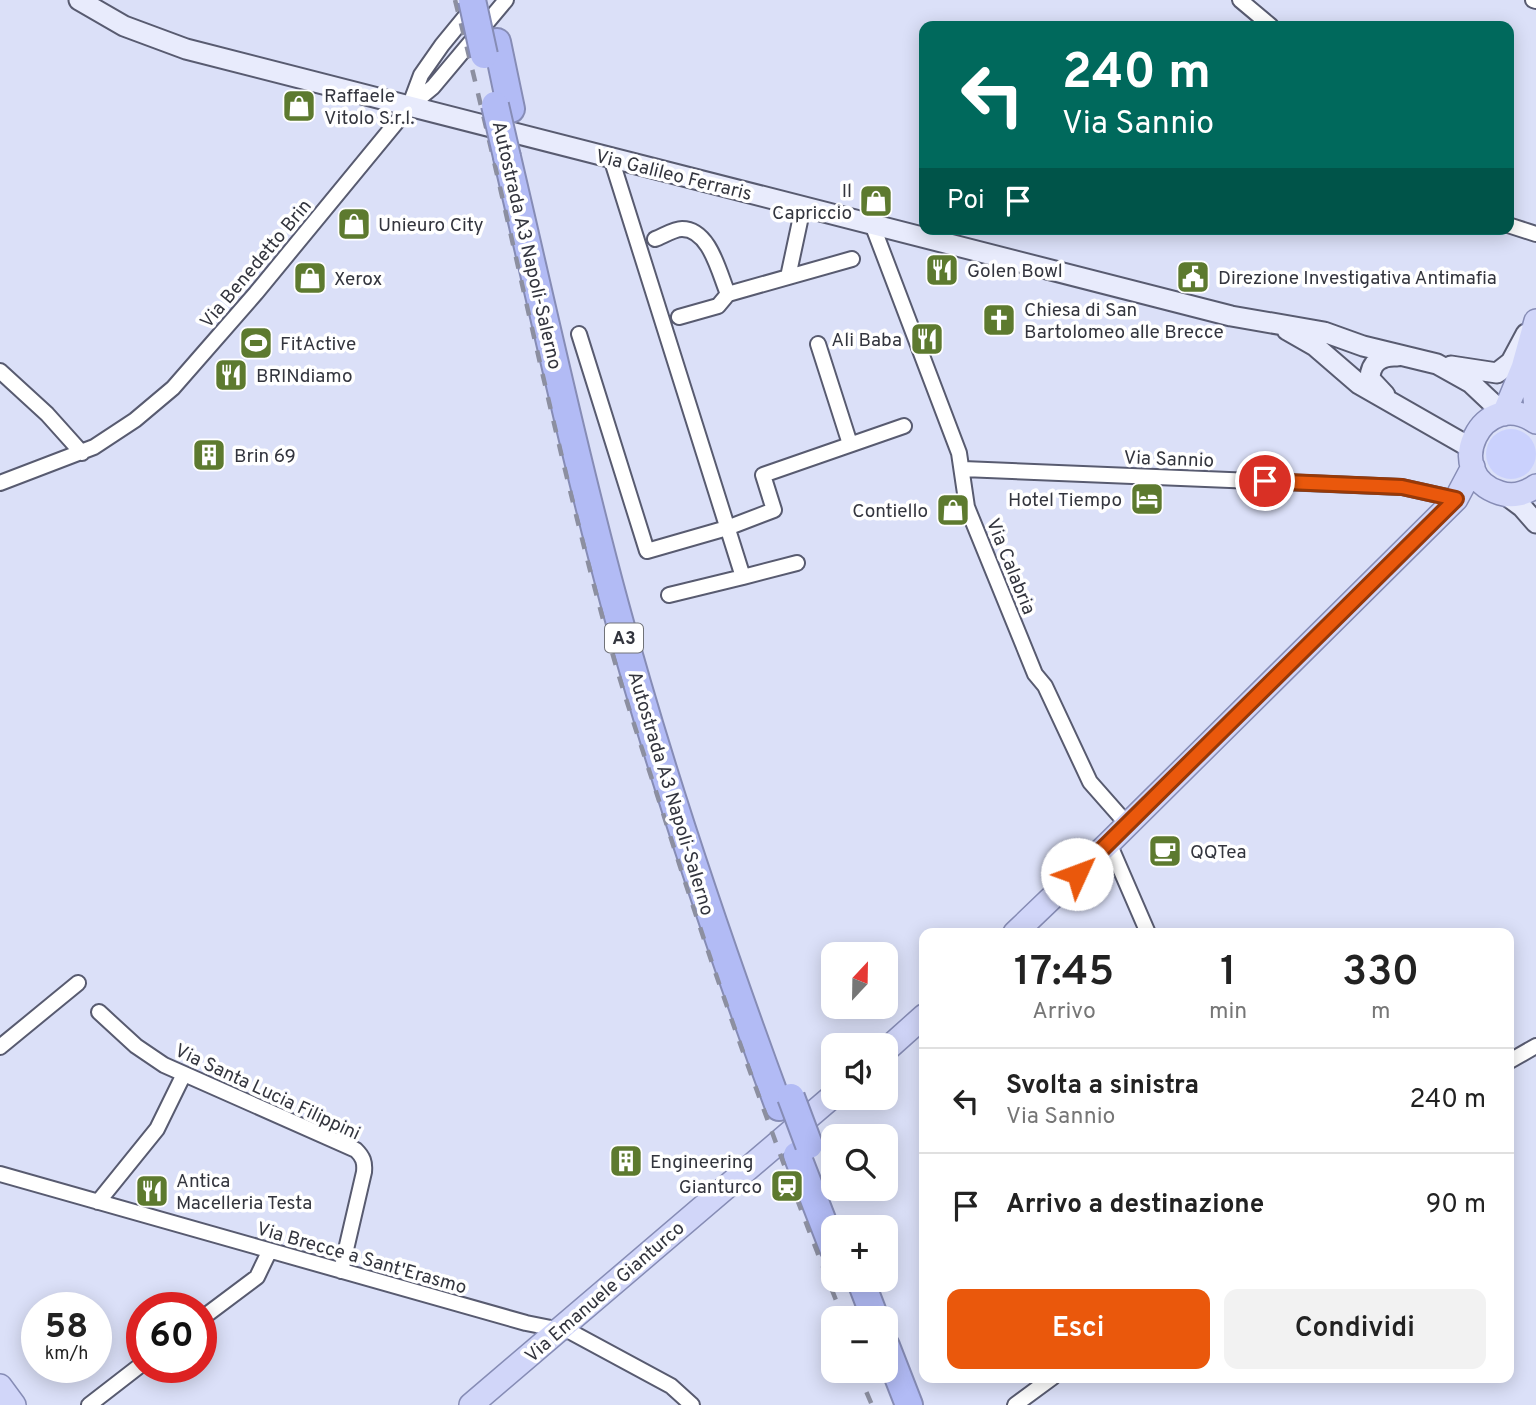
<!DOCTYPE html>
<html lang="it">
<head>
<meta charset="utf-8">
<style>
  body { margin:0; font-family:Overpass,sans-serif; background:#f2f2f2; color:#222; height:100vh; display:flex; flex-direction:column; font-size:26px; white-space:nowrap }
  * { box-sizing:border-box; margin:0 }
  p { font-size:23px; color:#767676 }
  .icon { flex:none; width:38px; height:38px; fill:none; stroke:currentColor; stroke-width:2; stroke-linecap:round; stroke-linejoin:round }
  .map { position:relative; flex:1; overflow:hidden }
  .details { position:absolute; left:919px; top:928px; width:595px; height:455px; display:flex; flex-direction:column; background:#fff; border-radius:14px; box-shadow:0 4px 18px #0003 }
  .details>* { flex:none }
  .hud { position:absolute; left:919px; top:21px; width:595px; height:214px; border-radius:14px; box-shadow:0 4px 18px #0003; background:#00695c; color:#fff; overflow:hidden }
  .needle { width:46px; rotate:22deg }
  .controls { position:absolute; left:821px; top:942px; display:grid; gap:14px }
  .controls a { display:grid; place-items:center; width:77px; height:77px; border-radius:14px; background:#fff; box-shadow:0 4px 18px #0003; font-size:35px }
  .speed { position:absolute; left:21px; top:1292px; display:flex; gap:14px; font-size:35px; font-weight:700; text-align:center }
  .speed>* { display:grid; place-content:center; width:91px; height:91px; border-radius:50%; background:#fff; box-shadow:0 4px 18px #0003; line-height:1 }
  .speed small { font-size:18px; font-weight:400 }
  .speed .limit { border:10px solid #d22; background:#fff; color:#111 }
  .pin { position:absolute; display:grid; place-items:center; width:60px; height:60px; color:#fff; margin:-30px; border:4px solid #fff; border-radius:50%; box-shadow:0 2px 7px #0007 }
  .me { position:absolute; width:77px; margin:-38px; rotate:47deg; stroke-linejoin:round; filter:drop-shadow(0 0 5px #0008) }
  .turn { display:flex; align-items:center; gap:24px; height:147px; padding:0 28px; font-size:32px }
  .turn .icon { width:91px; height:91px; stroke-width:2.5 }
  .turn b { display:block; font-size:49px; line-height:60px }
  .then { display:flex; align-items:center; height:66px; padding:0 28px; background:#0003; gap:14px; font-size:26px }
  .eta { display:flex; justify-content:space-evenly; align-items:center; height:119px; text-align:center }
  .eta b { font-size:42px; font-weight:600; line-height:49px }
  .cta { display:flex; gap:14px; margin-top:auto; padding:14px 28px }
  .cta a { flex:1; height:80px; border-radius:14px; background:#ea580c; color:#fff; font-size:28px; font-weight:600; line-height:80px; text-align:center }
  .cta a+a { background:#f2f2f2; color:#222 }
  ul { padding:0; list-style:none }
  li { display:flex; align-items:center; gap:21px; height:105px; padding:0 28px; border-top:2px solid #e0e0e0 }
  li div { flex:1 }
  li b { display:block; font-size:26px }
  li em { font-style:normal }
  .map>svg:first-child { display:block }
</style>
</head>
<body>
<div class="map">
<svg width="1536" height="1405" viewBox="0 0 1536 1405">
  <rect width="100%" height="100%" fill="#dbe0f8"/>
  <path fill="#cad1fd" d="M1486 454a25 25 0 1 1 50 0a25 25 0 1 1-50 0Z"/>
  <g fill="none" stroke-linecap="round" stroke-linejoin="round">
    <defs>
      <path id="street" d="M1240,0L1271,26
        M1533,0L1536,1
        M410,106L433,87L506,0
        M611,158L743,577L669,595
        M872,224L959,453L967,507L1035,674L1045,686L1090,782L1127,824
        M1508,225L1536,234
        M655,239C663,236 674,229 682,229C710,229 719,273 728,294
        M788,277L803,207
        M679,317L718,306L728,294L852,259
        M579,334L647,551L727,528L774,510L763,475L904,426
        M818,344L850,444
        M0,371L47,414L82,453
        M963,469L1402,487L1456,499
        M0,483L94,447L135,420L173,388L256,293L409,107L421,75L442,45L474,6
        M743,577L797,563
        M1109,843L1148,933
        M99,1012L136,1046L164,1065L356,1150C363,1157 365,1162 364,1172L341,1271
        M0,1047L78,983
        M1508,1062L1536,1046
        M0,1174L526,1323L571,1332L671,1386L692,1405
        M98,1202L157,1129L184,1074
        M201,1319L257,1277L269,1252
        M89,1405L142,1364
        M1015,1405L1053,1377"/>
      <path id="secondary" d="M79,0L124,26L186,49L1231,316L1324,332L1363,346L1437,364L1471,383L1504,414
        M1287,330L1315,346L1359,384L1471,448
        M1451,366L1497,373L1511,362L1526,334
        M1385,395L1370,379C1370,362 1382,355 1397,356
        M1506,495L1522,507L1536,523"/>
      <path id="primary" d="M1531,357L1536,408
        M1504,414L1523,368L1536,321
        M1536,422C1482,385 1440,474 1500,493C1512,497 1525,494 1536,486
        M1015,933L1109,843L1456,499L1473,467
        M886,1050L924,1016
        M0,1386L14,1405
        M471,1405L833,1096"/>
      <path id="highway" d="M497,42L511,109
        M507,157C542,306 575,457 615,605C661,775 718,942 779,1107
        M797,1155L833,1248
        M860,1279L875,1318
        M886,1346L909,1405"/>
    </defs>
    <use href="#street" stroke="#585b70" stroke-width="18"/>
    <use href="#secondary" stroke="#585b70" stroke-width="23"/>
    <use href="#primary" stroke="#868cb5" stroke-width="26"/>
    <use href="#highway" stroke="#868cb5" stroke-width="30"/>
    <use href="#street" stroke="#fff" stroke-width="14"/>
    <use href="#secondary" stroke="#e8ebfc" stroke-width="19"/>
    <use href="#primary" stroke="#d1d6f9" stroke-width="23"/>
    <use href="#highway" stroke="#b2bbf5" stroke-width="26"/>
    <path stroke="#8c8fa0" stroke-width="4.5" stroke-dasharray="12 12" stroke-linecap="butt" d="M455,0C510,216 552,437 612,652C627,705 645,757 662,810C716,982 777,1151 843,1318
      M857,1370L872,1405"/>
    <defs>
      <path id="highway-bridge" d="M472,0L484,55
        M495,105L507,157
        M791,1097L809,1145"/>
    </defs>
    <use href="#highway-bridge" stroke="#868cb5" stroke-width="30" stroke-linecap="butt"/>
    <use href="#highway-bridge" stroke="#b2bbf5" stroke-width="26"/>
  </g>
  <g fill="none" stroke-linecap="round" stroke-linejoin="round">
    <defs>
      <path id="route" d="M1077,874L1456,499L1402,487L1265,481"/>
    </defs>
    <use href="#route" stroke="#983908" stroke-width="18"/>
    <use href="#route" stroke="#ea580c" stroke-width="12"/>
  </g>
  <defs>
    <symbol id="shop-square" viewBox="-11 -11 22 22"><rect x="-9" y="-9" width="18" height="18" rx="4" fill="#5d7a2f" stroke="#fff"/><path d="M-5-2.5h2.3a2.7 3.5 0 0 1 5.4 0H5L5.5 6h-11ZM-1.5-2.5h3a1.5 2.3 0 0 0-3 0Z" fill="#fff"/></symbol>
    <symbol id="restaurant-square" viewBox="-11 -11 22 22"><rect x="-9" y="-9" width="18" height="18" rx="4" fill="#5d7a2f" stroke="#fff"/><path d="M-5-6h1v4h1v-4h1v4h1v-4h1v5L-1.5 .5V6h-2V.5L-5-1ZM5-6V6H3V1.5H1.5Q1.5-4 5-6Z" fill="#fff"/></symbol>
    <symbol id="civic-square" viewBox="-11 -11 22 22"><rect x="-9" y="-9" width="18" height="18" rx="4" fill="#5d7a2f" stroke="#fff"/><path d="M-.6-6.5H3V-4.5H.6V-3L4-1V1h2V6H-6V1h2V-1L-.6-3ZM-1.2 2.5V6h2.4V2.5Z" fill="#fff"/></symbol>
    <symbol id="church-square" viewBox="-11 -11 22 22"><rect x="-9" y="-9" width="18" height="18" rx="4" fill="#5d7a2f" stroke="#fff"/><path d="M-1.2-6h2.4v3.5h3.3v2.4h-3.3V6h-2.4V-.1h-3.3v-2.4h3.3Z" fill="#fff"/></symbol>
    <symbol id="stadium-square" viewBox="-11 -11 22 22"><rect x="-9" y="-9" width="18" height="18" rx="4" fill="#5d7a2f" stroke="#fff"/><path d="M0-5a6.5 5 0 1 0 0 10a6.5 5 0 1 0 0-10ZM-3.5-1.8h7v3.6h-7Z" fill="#fff"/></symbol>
    <symbol id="building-square" viewBox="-11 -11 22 22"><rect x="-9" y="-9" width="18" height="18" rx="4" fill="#5d7a2f" stroke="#fff"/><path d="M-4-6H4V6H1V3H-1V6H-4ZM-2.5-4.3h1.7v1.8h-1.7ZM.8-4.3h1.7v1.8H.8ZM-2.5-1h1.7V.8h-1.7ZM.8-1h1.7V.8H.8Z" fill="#fff"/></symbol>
    <symbol id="hotel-square" viewBox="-11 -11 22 22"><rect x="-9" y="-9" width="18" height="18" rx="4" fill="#5d7a2f" stroke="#fff"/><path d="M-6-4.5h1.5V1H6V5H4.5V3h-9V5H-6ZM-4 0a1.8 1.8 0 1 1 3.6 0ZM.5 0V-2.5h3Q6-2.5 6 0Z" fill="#fff"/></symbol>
    <symbol id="cafe-square" viewBox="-11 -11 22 22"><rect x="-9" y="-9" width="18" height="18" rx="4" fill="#5d7a2f" stroke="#fff"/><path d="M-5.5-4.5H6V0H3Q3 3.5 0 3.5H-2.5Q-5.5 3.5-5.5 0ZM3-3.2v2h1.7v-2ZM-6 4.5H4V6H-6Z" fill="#fff"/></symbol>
    <symbol id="station-square" viewBox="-11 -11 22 22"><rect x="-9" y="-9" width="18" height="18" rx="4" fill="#5d7a2f" stroke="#fff"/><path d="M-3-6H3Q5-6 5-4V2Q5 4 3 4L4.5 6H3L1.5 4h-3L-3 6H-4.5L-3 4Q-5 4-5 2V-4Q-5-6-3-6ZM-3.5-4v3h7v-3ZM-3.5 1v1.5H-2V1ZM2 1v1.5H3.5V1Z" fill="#fff"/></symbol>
  </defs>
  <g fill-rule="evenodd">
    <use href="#shop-square" x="280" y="87" width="38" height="38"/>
    <use href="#shop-square" x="857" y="182" width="38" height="38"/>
    <use href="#shop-square" x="335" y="205" width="38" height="38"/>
    <use href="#restaurant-square" x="923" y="251" width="38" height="38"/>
    <use href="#civic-square" x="1174" y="258" width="38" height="38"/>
    <use href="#shop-square" x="291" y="259" width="38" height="38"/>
    <use href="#church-square" x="980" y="301" width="38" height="38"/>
    <use href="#restaurant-square" x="908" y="320" width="38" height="38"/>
    <use href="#stadium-square" x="237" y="324" width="38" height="38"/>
    <use href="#restaurant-square" x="212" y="356" width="38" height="38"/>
    <use href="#building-square" x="190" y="436" width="38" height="38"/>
    <use href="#hotel-square" x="1128" y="480" width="38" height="38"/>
    <use href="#shop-square" x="934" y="491" width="38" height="38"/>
    <use href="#cafe-square" x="1146" y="832" width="38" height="38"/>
    <use href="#building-square" x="607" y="1142" width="38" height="38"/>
    <use href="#station-square" x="768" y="1167" width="38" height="38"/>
    <use href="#restaurant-square" x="133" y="1172" width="38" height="38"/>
  </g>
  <g text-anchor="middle" stroke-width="7" stroke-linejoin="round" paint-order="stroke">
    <rect fill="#fff" stroke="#707278" stroke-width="2" x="605" y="623.5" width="38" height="29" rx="5"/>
    <g font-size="18" font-weight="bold" fill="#33353e">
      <text x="624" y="644">A3</text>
    </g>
    <g font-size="19" fill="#33353e" stroke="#fff" text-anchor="start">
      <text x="324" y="102">Raffaele<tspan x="324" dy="22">Vitolo S.r.l.</tspan></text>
      <text x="852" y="197" text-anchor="end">Il<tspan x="852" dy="22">Capriccio</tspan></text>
      <text x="378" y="231">Unieuro City</text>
      <text x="967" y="277">Golen Bowl</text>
      <text x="1218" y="284">Direzione Investigativa Antimafia</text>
      <text x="334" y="285">Xerox</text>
      <text x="1024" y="316">Chiesa di San<tspan x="1024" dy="22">Bartolomeo alle Brecce</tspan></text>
      <text x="902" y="346" text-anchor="end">Ali Baba</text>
      <text x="280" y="350">FitActive</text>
      <text x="256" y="382">BRINdiamo</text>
      <text x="234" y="462">Brin 69</text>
      <text x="1122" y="506" text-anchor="end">Hotel Tiempo</text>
      <text x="928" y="517" text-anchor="end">Contiello</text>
      <text x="1190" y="858">QQTea</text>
      <text x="650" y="1168">Engineering</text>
      <text x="176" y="1187">Antica<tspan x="176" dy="22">Macelleria Testa</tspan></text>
      <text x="762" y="1193" text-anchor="end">Gianturco</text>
    </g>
    <g font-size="19" fill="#33353e" stroke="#fff">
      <text transform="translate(674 174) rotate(14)" y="7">Via Galileo Ferraris</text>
      <text transform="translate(528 245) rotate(77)" y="7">Autostrada A3 Napoli-Salerno</text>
      <text transform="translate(255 263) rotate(-50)" y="7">Via Benedetto Brin</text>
      <text transform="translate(1169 458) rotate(2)" y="7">Via Sannio</text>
      <text transform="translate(1012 566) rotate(68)" y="7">Via Calabria</text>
      <text transform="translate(672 793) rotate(73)" y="7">Autostrada A3 Napoli-Salerno</text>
      <text transform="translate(268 1091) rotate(25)" y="7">Via Santa Lucia Filippini</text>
      <text transform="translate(362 1257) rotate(16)" y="7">Via Brecce a Sant'Erasmo</text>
      <text transform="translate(604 1291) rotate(-41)" y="7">Via Emanuele Gianturco</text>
    </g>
  </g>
</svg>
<div class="controls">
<a><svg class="needle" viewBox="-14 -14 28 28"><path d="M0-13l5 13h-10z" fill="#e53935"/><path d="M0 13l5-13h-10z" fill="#767676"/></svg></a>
<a><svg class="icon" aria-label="sound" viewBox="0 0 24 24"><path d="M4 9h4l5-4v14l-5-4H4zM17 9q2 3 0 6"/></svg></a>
<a><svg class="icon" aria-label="search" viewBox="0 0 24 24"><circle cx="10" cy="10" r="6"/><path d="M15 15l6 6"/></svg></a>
<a>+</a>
<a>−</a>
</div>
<div class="speed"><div>58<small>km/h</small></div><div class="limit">60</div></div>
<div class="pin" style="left:1265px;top:481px;background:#d93025"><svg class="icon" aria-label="arrive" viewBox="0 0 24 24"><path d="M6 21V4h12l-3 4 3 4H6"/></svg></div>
<svg class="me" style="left:1077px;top:874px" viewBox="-20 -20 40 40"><circle r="19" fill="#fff"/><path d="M0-13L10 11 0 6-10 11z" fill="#ea580c"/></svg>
<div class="hud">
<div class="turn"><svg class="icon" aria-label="left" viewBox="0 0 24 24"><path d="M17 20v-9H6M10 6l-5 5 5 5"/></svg><div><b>240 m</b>Via Sannio</div></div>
<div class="then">Poi<svg class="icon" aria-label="arrive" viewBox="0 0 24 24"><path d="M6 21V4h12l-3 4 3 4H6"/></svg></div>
</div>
<section class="details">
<div class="eta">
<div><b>17:45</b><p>Arrivo</p></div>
<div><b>1</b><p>min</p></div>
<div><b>330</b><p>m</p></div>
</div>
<ul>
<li><svg class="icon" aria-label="left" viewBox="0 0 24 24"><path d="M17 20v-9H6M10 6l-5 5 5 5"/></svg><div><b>Svolta a sinistra</b><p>Via Sannio</p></div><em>240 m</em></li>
<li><svg class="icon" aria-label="arrive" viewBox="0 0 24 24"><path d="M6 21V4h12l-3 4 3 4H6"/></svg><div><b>Arrivo a destinazione</b></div><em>90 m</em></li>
</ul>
<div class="cta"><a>Esci</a><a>Condividi</a></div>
</section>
</div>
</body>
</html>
